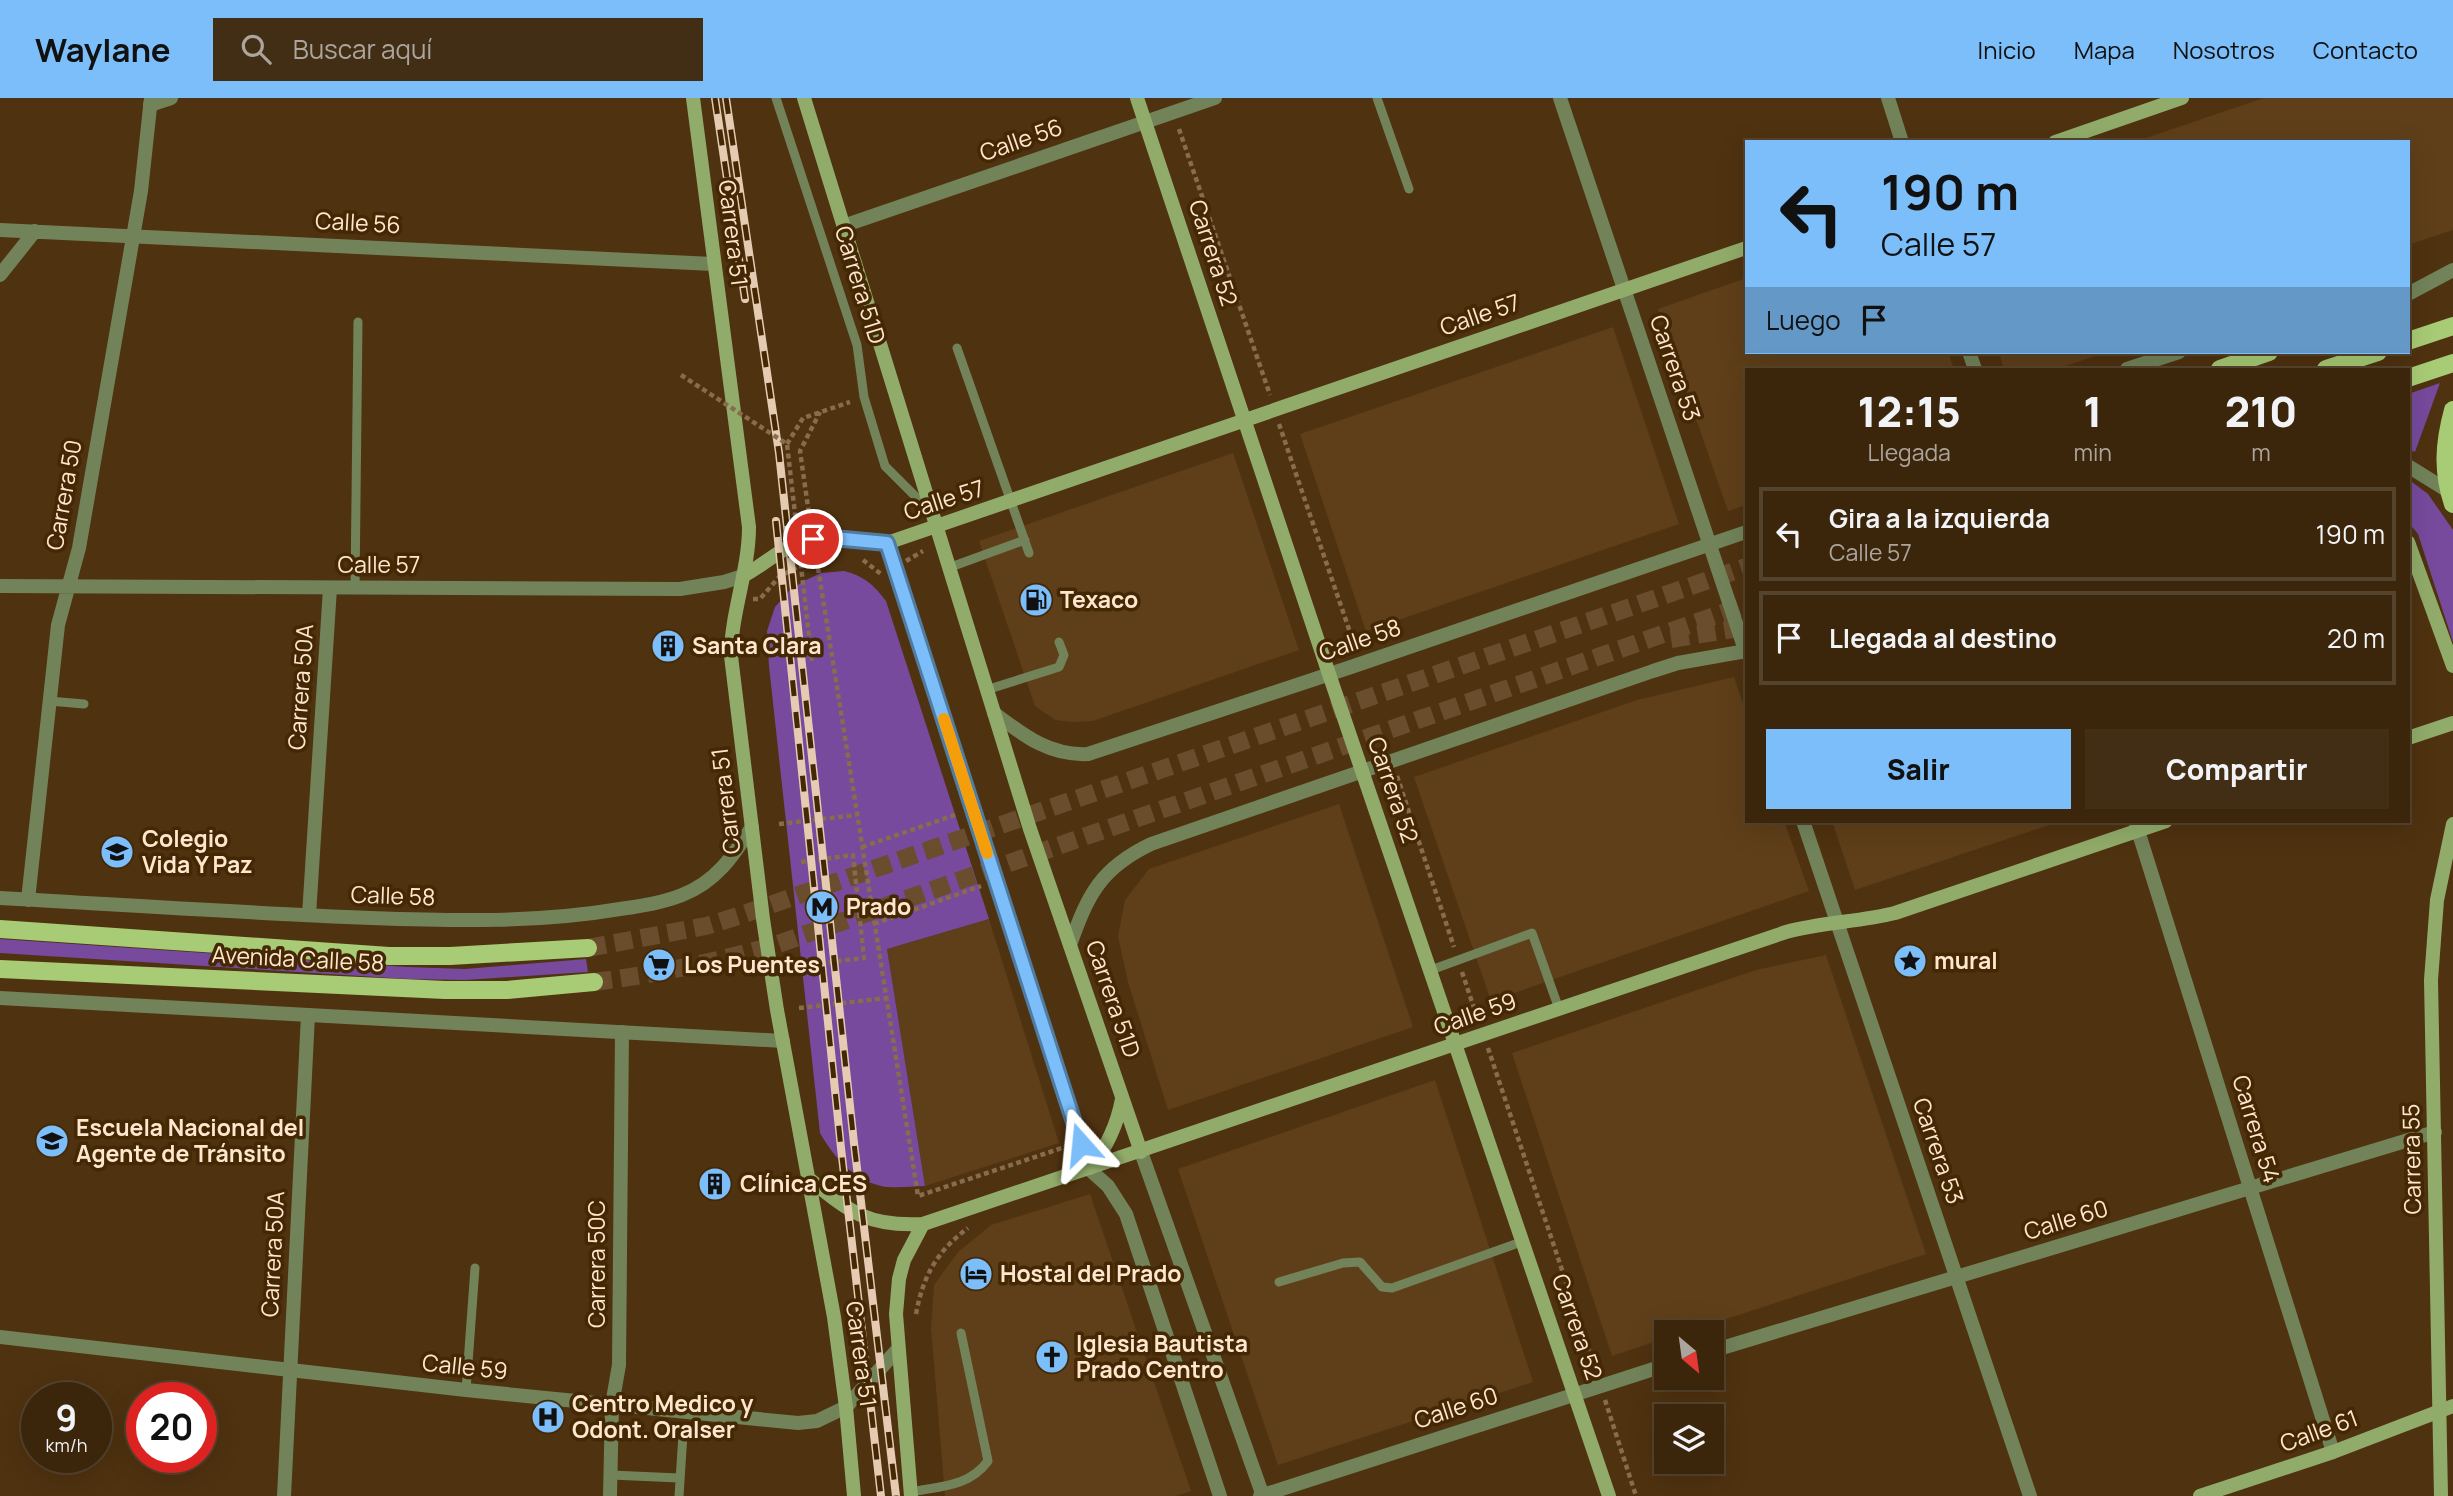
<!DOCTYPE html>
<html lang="es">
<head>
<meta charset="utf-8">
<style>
  body { margin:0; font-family:Manrope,sans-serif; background:#422e15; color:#f1f3f6; height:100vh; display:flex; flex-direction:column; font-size:26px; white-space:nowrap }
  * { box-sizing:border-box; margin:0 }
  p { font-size:23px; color:#aca59d }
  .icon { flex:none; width:38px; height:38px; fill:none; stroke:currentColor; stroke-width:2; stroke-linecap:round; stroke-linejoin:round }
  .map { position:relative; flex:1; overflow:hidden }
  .details { position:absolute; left:1745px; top:270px; width:665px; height:455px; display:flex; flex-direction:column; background:#3b260c; border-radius:0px; box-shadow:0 7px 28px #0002,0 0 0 2px #54432d }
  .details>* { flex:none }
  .hud { position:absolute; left:1745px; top:42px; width:665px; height:214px; border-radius:0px; box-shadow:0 7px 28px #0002,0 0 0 2px #54432d; background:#7cbef9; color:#111; overflow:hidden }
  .needle { width:46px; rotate:151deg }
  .buttons { position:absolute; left:1654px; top:1222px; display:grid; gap:14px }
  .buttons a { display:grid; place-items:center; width:70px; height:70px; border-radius:0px; background:#3b260c; box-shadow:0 7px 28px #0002,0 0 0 2px #54432d; font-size:35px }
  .speed { position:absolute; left:21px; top:1284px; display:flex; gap:14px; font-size:35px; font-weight:700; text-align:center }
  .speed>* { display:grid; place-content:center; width:91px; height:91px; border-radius:50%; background:#3b260c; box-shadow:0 7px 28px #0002,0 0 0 2px #54432d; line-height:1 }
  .speed small { font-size:18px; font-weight:400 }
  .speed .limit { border:10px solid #d22; background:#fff; color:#111 }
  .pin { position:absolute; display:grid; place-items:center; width:60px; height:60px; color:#fff; margin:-30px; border:4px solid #fff; border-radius:50%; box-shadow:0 2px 7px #0007 }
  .me { position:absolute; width:77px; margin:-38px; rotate:342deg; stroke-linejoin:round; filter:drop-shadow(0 0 5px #0008) }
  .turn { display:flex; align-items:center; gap:24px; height:147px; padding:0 21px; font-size:32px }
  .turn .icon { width:91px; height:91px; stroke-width:2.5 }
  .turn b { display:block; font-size:49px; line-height:60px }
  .then { display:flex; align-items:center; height:66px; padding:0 21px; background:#0003; gap:14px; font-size:26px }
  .eta { display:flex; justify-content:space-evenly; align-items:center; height:119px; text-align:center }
  .eta b { font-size:42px; font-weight:800; line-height:49px }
  .cta { display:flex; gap:14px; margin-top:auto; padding:14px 21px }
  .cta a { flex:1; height:80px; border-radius:0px; background:#7cbef9; color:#111; font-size:28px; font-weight:800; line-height:80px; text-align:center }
  .cta a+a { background:#422e15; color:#f1f3f6 }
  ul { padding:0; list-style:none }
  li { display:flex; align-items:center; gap:21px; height:94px; margin:0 14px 10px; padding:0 7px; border:4px solid #54432d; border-radius:0px }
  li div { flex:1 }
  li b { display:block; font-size:26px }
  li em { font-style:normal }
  header { display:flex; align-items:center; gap:42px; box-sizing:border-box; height:98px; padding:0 35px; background:#7cbef9; color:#111 }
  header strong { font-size:33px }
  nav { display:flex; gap:38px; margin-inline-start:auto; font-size:24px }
  .search { width:490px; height:63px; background:#422e15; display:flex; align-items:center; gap:18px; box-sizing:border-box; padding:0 24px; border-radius:0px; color:#aca59d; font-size:26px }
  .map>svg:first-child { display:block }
</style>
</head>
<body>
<header>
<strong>Waylane</strong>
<div class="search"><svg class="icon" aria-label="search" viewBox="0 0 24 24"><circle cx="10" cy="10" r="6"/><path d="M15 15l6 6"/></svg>Buscar aquí</div>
<nav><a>Inicio</a><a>Mapa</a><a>Nosotros</a><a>Contacto</a></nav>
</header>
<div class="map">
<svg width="2453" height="1398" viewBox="0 0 2453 1398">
  <rect width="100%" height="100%" fill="#4f3210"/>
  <path fill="#5f3f19" d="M2264,0H2453V132L2408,147V44H2134Z
    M1746,180V254H1948L1954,271H1746V407L1728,413L1658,211Z
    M1613,229L1679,426L1366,533L1300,336Z
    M1999,254H2107L2057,271H2004Z
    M1233,355L1299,552L1093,623L1072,624L1055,622L1035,608L979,443Z
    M1734,579L1746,614V723H1784L1809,793L1491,903L1414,679L1637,602Z
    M1339,706L1413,929L1168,1012L1128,884L1118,838L1125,802L1149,771Z
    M1832,723H2061L1855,792Z
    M989,821L1059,1045L925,1088L887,851Z
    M1826,857L1926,1156L1686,1234H1666V1240L1612,1258L1512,955L1756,872Z
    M1435,982L1533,1284L1278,1367L1178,1071Z
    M1090,1096L1191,1393L1176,1398H945L931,1230L934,1187L958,1154L991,1127Z"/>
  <path fill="#774a9d" d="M2440,285L2415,354L2408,351V296Z
    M2408,381L2428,396L2453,432V544L2418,436L2408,424Z
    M844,473C864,478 874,487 886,503L989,821L887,851L925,1088C912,1088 894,1091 881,1088C852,1081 834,1059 820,1035L769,568L767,533L775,509L790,492L804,483L821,475Z
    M0,841L407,869L465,871L586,861L588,874L465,882L408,881L0,855Z"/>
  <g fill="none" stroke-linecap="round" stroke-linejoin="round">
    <path stroke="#694d2c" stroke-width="18" stroke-dasharray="18 9" stroke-linecap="butt" d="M1671,541L1746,529
      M588,850L706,828L738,818L1746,469
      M594,884C656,876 718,864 778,846L1746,507"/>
    <path stroke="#876c4d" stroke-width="4.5" stroke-dasharray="5 3.5" stroke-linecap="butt" d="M1179,31L1270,297
      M1279,326L1355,549
      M787,346L803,320L850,304
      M810,423L800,353L820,314
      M863,462L881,476
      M906,463L923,453
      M818,470L918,1098L1065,1049
      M753,501H760L779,479L808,463
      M1397,678L1454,849
      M779,726L857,717
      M862,749L958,716
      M801,764L853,757L864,860L811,866
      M874,826L981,788
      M1462,874L1478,922
      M799,910L887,900
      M1488,950L1596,1274
      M916,1216C923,1178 937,1153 968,1130
      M1605,1302L1636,1398"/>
    <path stroke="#72835a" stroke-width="9" d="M776,0L857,247L864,299L885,368L930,413
      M1377,0L1409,91
      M957,250L1029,455
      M887,445L1089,1071
      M948,470L1025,442
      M355,490L358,224
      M986,592L1059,569L1064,557L1059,544
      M49,603L84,606
      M1431,872L1532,835L1559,911
      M1279,1184L1343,1165L1360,1164L1382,1189L1392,1190L1524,1143
      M466,1292L475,1170
      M611,1377L679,1380
      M911,1394C940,1388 969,1389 988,1363L961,1235
      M679,1398L683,1336"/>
    <path stroke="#72835a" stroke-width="14" d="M1888,0L1902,44
      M150,7L171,0
      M843,128L1215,0
      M0,132L713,166
      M0,177L35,133
      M1969,254L1975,271
      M2135,723L2333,1354
      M309,817L330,490
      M1712,1253L2435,1034
      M284,1398L308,917
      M610,1398L612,1307L619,1267L622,934
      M1260,1398L1666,1267"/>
    <path stroke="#72835a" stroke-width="14" d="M1560,0L1746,555
      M2408,196L2453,172
      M2127,271L2179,254
      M2408,368L2453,396
      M0,488L680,491L724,484L743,478
      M994,615C1023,637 1049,658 1088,656L1351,569L1746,434
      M1803,723L2030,1398
      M0,800C124,807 247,815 371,820C454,823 537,825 620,811C640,808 662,805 682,797C716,784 733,758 752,729
      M28,802L58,527L79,450L141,93L151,0
      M1070,847C1088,796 1101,770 1151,746L1653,573L1678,565L1746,553
      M0,900L783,943
      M1141,1054L1263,1398
      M1089,1071L1108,1088L1126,1116L1220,1398
      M0,1239L466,1292L798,1325L817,1323L846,1309L898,1251"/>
    <path stroke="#91ac6a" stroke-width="14" d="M693,0L749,429C749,473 731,514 731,558L763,821L777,912L834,1219L846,1309L854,1398
      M804,0L1030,731L1141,1054
      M1137,0L1329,576L1609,1398
      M2055,44L2182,0
      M2408,444L2453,568
      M743,478C761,469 776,454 795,446C825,433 856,446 887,445L1746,150
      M2408,640L2453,625
      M1090,1070C1107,1049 1117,1028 1122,1001
      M808,1080C850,1114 867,1129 923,1126L1786,834C1822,824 1859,824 1895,815L2166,723
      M911,1398L896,1216L899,1181L904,1162L923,1126
      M2200,1398L2333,1354L2453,1308
      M2441,1398L2431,882L2437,802L2453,726"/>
    <path stroke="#a8cb75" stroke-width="18" d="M2408,243L2453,228
      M2220,271L2269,254
      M2326,271L2378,254
      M2408,280L2453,265
      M2453,312C2444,345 2442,374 2453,406
      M0,831L389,858H450L588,850
      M0,871L445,892H507L594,884"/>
    <defs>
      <path id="rail" d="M715,0L745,201
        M726,0L779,355L854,1045L896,1398
        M776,423L841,1050L881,1398"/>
    </defs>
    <use href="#rail" stroke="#e5cbb2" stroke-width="8"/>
    <use href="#rail" stroke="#442804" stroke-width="5" stroke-dasharray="16" stroke-linecap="butt"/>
    <path stroke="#876c4d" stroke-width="4.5" stroke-dasharray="5 3.5" stroke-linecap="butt" d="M681,277L787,346L812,564"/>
  </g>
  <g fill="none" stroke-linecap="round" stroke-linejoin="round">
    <defs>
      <path id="route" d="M813,441L833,440L887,445L1081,1046"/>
    </defs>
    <use href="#route" stroke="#517ca2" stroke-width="18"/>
    <use href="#route" stroke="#7cbef9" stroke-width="12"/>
    <path stroke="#f59e0b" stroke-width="12" d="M944,621L987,755"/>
  </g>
  <defs>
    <symbol id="fuel-disc" viewBox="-11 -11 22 22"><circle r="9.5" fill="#7cbef9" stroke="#442804"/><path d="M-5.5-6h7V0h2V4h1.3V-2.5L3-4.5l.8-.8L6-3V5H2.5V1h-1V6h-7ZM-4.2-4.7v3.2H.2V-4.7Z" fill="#111"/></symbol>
    <symbol id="building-disc" viewBox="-11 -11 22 22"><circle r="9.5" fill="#7cbef9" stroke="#442804"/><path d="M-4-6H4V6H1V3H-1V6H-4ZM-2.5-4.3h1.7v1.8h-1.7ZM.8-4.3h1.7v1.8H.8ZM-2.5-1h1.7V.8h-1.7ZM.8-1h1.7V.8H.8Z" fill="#111"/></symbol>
    <symbol id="school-disc" viewBox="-11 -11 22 22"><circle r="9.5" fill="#7cbef9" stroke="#442804"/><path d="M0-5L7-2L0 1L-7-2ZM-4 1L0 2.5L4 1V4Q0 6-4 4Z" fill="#111"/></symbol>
    <symbol id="metro-disc" viewBox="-11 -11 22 22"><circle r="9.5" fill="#7cbef9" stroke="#442804"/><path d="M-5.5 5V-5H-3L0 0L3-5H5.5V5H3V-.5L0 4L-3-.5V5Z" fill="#111"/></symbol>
    <symbol id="sight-disc" viewBox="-11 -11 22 22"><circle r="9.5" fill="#7cbef9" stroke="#442804"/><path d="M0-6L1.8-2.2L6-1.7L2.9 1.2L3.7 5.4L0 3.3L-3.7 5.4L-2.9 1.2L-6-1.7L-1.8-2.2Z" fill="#111"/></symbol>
    <symbol id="supermarket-disc" viewBox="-11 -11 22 22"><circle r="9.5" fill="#7cbef9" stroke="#442804"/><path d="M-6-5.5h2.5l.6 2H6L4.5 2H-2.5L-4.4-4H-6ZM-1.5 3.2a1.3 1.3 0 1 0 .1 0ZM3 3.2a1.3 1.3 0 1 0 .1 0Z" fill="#111"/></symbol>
    <symbol id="hotel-disc" viewBox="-11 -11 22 22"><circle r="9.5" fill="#7cbef9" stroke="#442804"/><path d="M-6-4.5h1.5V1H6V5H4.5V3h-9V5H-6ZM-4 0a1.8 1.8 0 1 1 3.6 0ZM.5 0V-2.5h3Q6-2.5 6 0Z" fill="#111"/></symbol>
    <symbol id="church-disc" viewBox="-11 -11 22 22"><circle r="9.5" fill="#7cbef9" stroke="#442804"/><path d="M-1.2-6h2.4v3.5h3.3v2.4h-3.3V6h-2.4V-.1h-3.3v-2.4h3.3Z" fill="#111"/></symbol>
    <symbol id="hospital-disc" viewBox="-11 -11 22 22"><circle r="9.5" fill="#7cbef9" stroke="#442804"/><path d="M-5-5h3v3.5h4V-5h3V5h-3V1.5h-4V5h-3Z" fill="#111"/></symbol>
  </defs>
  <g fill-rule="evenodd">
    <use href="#fuel-disc" x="1017" y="483" width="38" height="38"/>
    <use href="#building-disc" x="649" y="529" width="38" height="38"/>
    <use href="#school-disc" x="98" y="735" width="38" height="38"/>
    <use href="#metro-disc" x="803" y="790" width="38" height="38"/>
    <use href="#sight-disc" x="1891" y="844" width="38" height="38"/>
    <use href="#supermarket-disc" x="640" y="848" width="38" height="38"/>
    <use href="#school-disc" x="33" y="1024" width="38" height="38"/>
    <use href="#building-disc" x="696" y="1067" width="38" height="38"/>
    <use href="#hotel-disc" x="957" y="1157" width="38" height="38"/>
    <use href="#church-disc" x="1033" y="1240" width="38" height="38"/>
    <use href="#hospital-disc" x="529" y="1300" width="38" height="38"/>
  </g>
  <g text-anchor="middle" stroke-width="7" stroke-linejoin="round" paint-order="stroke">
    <g font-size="23" fill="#ffe6ce" stroke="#442804">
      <text transform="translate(1021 42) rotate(-19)" y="8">Calle 56</text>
      <text transform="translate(358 125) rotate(3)" y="8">Calle 56</text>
      <text transform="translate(733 135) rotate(83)" y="8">Carrera 51</text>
      <text transform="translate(1213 155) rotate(72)" y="8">Carrera 52</text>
      <text transform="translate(860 187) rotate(73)" y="8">Carrera 51D</text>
      <text transform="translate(1480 217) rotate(-19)" y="8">Calle 57</text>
      <text transform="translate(1675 270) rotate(71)" y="8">Carrera 53</text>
      <text transform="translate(64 397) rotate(-80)" y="8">Carrera 50</text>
      <text transform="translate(944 402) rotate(-18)" y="8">Calle 57</text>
      <text x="379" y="475">Calle 57</text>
      <text transform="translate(1360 542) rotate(-19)" y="8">Calle 58</text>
      <text transform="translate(301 589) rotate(-86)" y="8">Carrera 50A</text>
      <text transform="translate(1393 692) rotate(71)" y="8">Carrera 52</text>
      <text transform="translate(726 703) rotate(-97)" y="8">Carrera 51</text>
      <text transform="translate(393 798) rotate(2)" y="8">Calle 58</text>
      <text transform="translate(298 861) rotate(3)" y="8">Avenida Calle 58</text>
      <text transform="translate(1113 901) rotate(71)" y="8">Carrera 51D</text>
      <text transform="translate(1475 916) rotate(-19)" y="8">Calle 59</text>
      <text transform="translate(2256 1031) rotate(73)" y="8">Carrera 54</text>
      <text transform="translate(1938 1053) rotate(71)" y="8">Carrera 53</text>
      <text transform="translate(2412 1061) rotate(-91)" y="8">Carrera 55</text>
      <text transform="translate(2066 1122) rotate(-17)" y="8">Calle 60</text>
      <text transform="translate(273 1156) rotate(-87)" y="8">Carrera 50A</text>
      <text transform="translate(597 1166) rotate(-90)" y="8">Carrera 50C</text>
      <text transform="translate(1577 1229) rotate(71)" y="8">Carrera 52</text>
      <text transform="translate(861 1256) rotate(82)" y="8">Carrera 51</text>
      <text transform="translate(465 1269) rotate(6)" y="8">Calle 59</text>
      <text transform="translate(1456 1310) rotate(-18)" y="8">Calle 60</text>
      <text transform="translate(2319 1333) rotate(-20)" y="8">Calle 61</text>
    </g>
    <g font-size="23" font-weight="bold" fill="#ffe6ce" stroke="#442804" text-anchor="start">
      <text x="1060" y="510">Texaco</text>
      <text x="692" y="556">Santa Clara</text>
      <text x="142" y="749">Colegio<tspan x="142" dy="26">Vida Y Paz</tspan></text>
      <text x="846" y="817">Prado</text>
      <text x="1934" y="871">mural</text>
      <text x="684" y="875">Los Puentes</text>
      <text x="76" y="1038">Escuela Nacional del<tspan x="76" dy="26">Agente de Tránsito</tspan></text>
      <text x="740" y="1094">Clínica CES</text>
      <text x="1000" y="1184">Hostal del Prado</text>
      <text x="1076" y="1254">Iglesia Bautista<tspan x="1076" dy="26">Prado Centro</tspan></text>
      <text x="572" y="1314">Centro Medico y<tspan x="572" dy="26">Odont. Oralser</tspan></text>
    </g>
  </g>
</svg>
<div class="buttons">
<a><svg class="needle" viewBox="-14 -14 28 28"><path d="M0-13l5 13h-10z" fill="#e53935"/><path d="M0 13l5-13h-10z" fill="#aca59d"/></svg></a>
<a><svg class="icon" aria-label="layers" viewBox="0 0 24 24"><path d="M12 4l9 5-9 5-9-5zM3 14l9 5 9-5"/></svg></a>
</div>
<div class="speed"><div>9<small>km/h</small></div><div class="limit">20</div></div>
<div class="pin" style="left:813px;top:441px;background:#d93025"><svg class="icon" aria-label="arrive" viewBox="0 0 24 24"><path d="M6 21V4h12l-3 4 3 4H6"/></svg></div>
<svg class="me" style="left:1081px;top:1046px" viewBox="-20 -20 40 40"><path d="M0-17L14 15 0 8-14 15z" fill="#7cbef9" stroke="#fff" stroke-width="4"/></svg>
<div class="hud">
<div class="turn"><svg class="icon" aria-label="left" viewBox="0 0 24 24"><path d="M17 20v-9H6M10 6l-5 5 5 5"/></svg><div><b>190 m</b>Calle 57</div></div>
<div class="then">Luego<svg class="icon" aria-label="arrive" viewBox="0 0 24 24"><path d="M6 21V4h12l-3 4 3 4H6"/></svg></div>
</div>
<section class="details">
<div class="eta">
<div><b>12:15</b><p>Llegada</p></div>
<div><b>1</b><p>min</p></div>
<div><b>210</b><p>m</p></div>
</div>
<ul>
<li><svg class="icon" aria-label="left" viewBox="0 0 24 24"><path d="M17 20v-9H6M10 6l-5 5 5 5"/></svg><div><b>Gira a la izquierda</b><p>Calle 57</p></div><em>190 m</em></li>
<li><svg class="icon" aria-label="arrive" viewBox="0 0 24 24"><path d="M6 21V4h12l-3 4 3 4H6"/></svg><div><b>Llegada al destino</b></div><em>20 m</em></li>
</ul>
<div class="cta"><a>Salir</a><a>Compartir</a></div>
</section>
</div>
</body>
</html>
